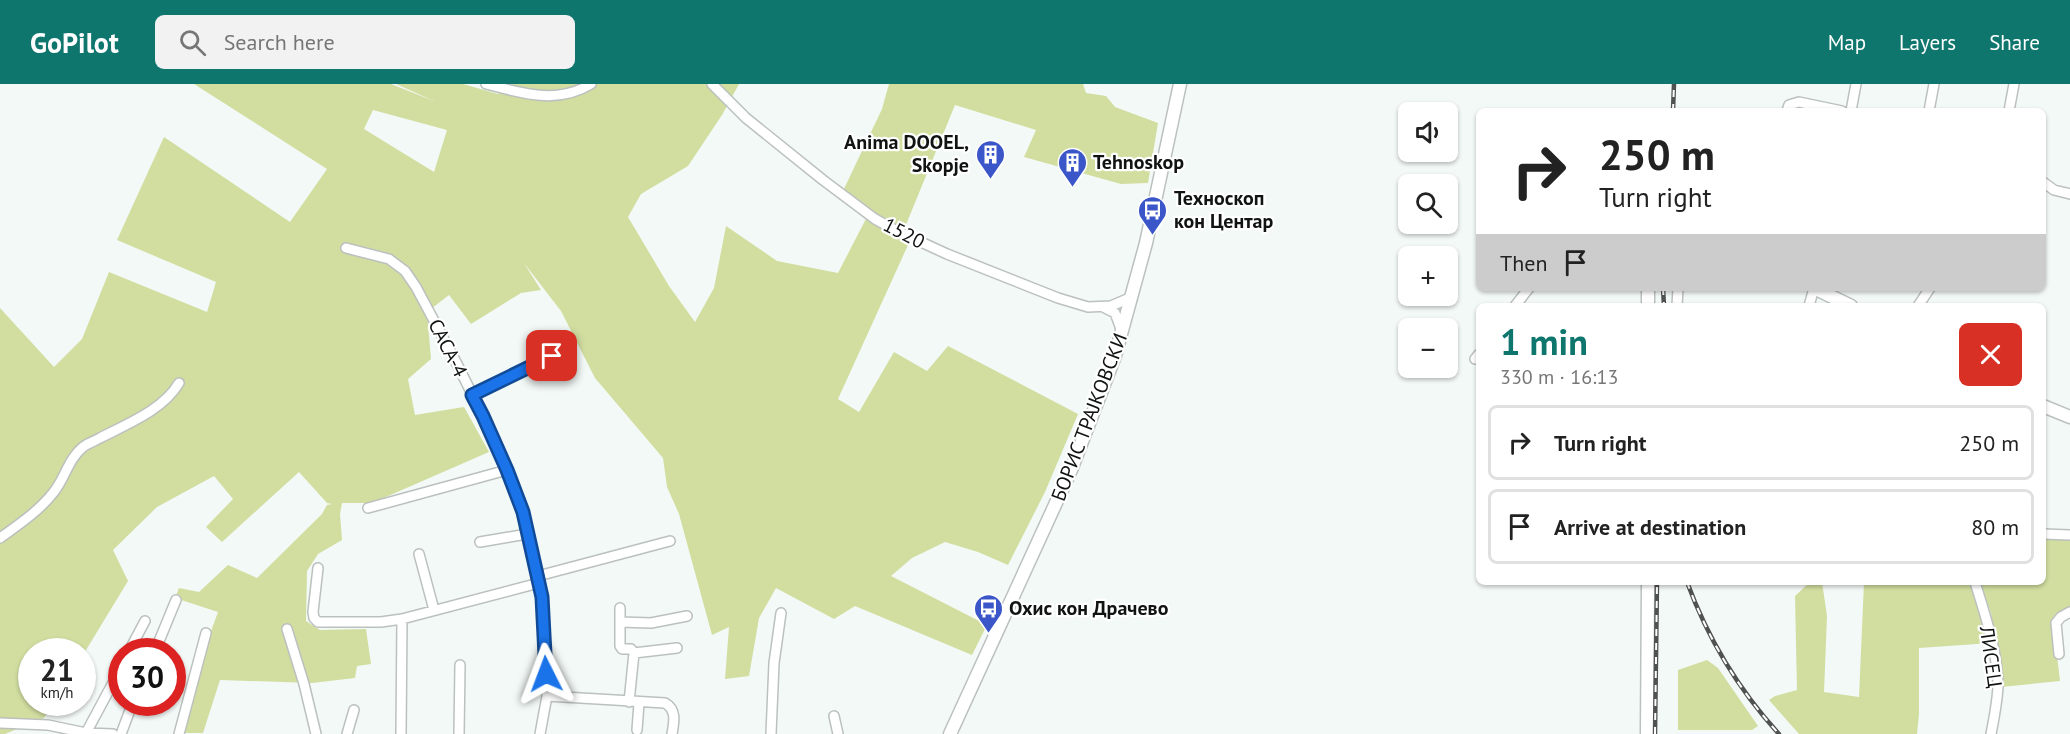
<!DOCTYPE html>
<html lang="en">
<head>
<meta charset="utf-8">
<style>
  body { margin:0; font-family:"PT Sans",sans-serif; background:#f2f2f2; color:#222; height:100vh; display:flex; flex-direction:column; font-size:22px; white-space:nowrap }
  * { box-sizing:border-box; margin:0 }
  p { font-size:20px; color:#767676 }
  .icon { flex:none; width:33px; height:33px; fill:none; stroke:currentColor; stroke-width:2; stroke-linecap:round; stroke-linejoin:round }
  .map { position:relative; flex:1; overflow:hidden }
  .panel { position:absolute; left:1476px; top:219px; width:570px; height:282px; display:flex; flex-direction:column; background:#fff; border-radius:9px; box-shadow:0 2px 4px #0004 }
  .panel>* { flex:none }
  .top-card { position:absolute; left:1476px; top:24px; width:570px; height:183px; border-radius:9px; box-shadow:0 2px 4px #0004; background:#fff; color:#222; overflow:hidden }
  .fabs { position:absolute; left:1398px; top:18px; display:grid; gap:12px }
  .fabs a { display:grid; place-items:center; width:60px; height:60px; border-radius:9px; background:#fff; box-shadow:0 2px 4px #0004; font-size:30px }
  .speed { position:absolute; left:18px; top:554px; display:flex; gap:12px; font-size:30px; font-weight:700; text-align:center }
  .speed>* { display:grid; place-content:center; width:78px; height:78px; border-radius:50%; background:#fff; box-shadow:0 2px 4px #0004; line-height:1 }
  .speed small { font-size:15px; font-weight:400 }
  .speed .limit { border:9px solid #d22; background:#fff; color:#111 }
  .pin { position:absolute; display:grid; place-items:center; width:51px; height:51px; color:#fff; margin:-26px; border-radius:12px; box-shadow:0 3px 9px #0006 }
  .me { position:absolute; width:66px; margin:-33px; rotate:357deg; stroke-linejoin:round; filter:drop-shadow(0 0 4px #0008) }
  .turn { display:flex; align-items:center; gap:21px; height:126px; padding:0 24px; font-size:27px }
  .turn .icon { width:78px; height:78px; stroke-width:2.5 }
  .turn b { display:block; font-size:42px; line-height:51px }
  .then { display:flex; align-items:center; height:57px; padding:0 24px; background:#0003; gap:12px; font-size:22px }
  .round { display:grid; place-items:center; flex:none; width:63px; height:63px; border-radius:9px; background:#f2f2f2 }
  .overview { display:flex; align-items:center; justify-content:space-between; height:102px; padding:0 24px }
  h1 { font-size:36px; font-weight:700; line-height:45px; color:#0f766e }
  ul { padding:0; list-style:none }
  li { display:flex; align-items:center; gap:18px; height:75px; margin:0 12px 9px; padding:0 12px; border:3px solid #e0e0e0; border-radius:9px }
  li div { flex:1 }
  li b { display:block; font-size:22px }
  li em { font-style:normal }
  header { display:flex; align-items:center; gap:36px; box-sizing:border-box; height:84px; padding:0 30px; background:#0f766e; color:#fff }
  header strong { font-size:28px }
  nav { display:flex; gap:33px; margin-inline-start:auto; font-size:21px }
  .search { width:420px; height:54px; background:#f2f2f2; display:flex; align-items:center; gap:15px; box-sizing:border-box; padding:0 21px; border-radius:9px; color:#767676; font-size:22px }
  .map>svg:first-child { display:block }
</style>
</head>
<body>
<header>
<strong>GoPilot</strong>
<div class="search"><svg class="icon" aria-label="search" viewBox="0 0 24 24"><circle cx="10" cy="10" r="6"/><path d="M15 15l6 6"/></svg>Search here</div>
<nav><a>Map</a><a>Layers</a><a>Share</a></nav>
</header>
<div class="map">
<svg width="2070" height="650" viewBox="0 0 2070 650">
  <rect width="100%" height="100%" fill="#f3f9f6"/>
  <path fill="#d1dea0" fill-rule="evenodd" d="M194,0H391L434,17L396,0H463L498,10L513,0H739L722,31L688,82L641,110L628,133L669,202L695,238L714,204L726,142L777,177L838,189L870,127L842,109L882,25L889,0H1083L1086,9L1106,12L1115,23L1158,39L1148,99L1121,100L1024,73L1036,46L955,21L903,148L908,161L838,315L859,328L894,268L927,287L948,262L1078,330L1045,408L1008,481L978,468L945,458L912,474L891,492L987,541L972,571L855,522L834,535L776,504L759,534L749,592L725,595L729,543L712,551L679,430L667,403L663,374L595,294L561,227L524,179L541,206L521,209L471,240L449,211L427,228L431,275L408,295L415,331L464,323L489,368L372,419H342L340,430L342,456L318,470L307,487L306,537L320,546L366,545L371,580L357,582L355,594L312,599L220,596L203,649H174L218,528L175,514L179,504L199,508L228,481L257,494L322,430L327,421L332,420L327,419L299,388L222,458L206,443L233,415L214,392L157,423L113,466L128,497L83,571L82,567H32V618H54L44,634L5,650H0V224L54,283L82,255L109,188L207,228L216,198L117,156L164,53L290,138L327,85ZM373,26L447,46L434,88L364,45Z
    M2043,455L2070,456V523L2055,531L2054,546L2060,597L2001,603L1991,529L1980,498H2043Z
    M1810,498H1822L1827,532L1824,608L1859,613L1864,498H1975L1991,559L1919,564V630L1917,650H1799L1769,616L1775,612L1797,606L1795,512Z
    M1707,576L1718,584L1758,642L1752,646H1678V586Z"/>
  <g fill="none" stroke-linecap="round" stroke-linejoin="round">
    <defs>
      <path id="street" d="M486,0C522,9 557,21 591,0
        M712,0L746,34L823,96L875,135L895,146L947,170L1058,214L1088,223L1111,222L1132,213
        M1787,27L1789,21L1799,18L1842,27
        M1851,27L1856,0
        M1929,27L1934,0
        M2009,27L2014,0
        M2043,98L2054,106L2070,110
        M346,164L389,175L405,187L416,203L456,278L483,332L507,386L523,428L542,513L547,612L540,650
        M1515,222L1529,204
        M1677,222L1678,204
        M1809,222L1814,204
        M1918,222L1930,204
        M1103,223L1115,229L1121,245
        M1475,275L1479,270
        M472,311L552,272
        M368,424L507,386
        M2043,450L2070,451
        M0,454C18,441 39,427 53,409C65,395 68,375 83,363C88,359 95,357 100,354C127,340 163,326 179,299
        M480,458L527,450
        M419,470L434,526
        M318,484L313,528L314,534L318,538H381L402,535L401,650
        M538,492L670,457
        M1975,498C1985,531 1998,568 1998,603C1997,619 1994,635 1991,650
        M620,524V562L622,565H631L634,569L629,618
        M402,535L539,499
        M620,538L651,539L687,532
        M287,545L304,600L316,650
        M129,567L145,537
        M155,567L176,516
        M634,569L677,564
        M2059,570L2056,539L2061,533L2070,528
        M547,612L665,619C677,626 674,638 672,650
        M834,632L838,650
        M0,639L48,641L86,649L113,650
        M637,646L639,619
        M86,649L122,582
        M121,650L133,618
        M179,650L206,549
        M347,650L354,626
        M459,650L460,581
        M771,650L774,579L781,529"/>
      <path id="secondary" d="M1648,204V222
        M1814,204L1851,222
        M2043,322L2070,333
        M950,650L1071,386L1115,272L1146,159L1180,0
        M1647,650L1648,498"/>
    </defs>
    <use href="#street" stroke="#bbc1be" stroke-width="12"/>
    <use href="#secondary" stroke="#bbc1be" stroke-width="15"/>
    <use href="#street" stroke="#fff" stroke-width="9"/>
    <use href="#secondary" stroke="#fff" stroke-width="12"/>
    <defs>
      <path id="rail" d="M1673,27L1674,0
        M1663,204L1664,222
        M1687,498C1708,555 1738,605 1779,650
        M1655,650L1657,498"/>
    </defs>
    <use href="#rail" stroke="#4f5251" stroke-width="4.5"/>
    <use href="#rail" stroke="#fff" stroke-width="2" stroke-dasharray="7" stroke-linecap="butt"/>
  </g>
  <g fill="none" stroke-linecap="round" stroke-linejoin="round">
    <defs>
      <path id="route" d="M546,590L542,513L523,428L507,386L483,332L472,311L552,272"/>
    </defs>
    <use href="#route" stroke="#114b97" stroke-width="15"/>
    <use href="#route" stroke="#1a73e8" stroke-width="10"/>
  </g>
  <defs>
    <symbol id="building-pin" viewBox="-11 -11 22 30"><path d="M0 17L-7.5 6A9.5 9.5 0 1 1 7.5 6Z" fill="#3a56c8" stroke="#fff"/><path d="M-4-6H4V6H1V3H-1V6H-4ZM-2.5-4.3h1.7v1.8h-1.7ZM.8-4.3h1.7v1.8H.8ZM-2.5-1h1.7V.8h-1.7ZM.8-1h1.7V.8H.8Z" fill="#fff"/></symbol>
    <symbol id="bus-pin" viewBox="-11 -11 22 30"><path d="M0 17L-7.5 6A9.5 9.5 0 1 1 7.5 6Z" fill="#3a56c8" stroke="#fff"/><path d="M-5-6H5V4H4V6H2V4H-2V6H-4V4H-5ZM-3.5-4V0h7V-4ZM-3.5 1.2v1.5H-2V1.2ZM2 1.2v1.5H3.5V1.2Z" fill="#fff"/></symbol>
  </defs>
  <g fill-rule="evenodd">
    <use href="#building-pin" x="974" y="54" width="33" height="45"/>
    <use href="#building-pin" x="1056" y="62" width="33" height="45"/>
    <use href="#bus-pin" x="1136" y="110" width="33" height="45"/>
    <use href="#bus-pin" x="972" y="508" width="33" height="45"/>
  </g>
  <g text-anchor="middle" stroke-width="4.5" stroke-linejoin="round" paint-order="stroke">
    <g font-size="20" font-weight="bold" fill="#111312" stroke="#fff" text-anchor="start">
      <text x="969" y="65" text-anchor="end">Anima DOOEL,<tspan x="969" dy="23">Skopje</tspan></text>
      <text x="1093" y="85">Tehnoskop</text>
      <text x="1174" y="121">Техноскоп<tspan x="1174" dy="23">кон Центар</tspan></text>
      <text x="1009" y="531">Охис кон Драчево</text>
    </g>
    <g font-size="20" fill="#111312" stroke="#fff">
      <text transform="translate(904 149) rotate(27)" y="7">1520</text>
      <text transform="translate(448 264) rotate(63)" y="7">САСА-4</text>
      <text transform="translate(1089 333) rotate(-69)" y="7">БОРИС ТРАЈКОВСКИ</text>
      <text transform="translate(1991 573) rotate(82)" y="7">ЛИСЕЦ</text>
    </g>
  </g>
</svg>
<div class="fabs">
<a><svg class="icon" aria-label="sound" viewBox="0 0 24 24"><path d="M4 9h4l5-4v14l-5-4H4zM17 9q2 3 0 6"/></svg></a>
<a><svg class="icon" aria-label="search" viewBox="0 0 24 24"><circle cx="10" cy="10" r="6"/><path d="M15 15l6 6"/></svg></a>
<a>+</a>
<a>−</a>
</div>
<div class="speed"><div>21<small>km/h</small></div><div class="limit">30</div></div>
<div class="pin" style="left:552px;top:272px;background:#d93025"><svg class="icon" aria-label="arrive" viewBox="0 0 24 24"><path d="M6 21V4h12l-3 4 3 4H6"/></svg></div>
<svg class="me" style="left:546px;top:590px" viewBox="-20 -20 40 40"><path d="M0-17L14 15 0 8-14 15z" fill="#1a73e8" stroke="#fff" stroke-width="4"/></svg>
<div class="top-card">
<div class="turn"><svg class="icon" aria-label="right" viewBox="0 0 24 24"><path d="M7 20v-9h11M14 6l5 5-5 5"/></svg><div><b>250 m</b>Turn right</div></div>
<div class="then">Then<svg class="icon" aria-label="arrive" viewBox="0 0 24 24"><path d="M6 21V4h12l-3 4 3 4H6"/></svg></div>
</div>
<section class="panel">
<div class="overview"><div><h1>1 min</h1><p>330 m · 16:13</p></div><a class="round" style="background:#d93025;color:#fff"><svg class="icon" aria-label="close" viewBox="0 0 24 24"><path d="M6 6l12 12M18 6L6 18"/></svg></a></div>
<ul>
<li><svg class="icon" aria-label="right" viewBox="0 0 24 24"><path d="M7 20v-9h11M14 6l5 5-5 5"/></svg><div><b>Turn right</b></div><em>250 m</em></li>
<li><svg class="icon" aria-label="arrive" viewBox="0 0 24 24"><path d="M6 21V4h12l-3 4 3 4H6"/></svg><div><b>Arrive at destination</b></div><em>80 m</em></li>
</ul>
</section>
</div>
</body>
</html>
